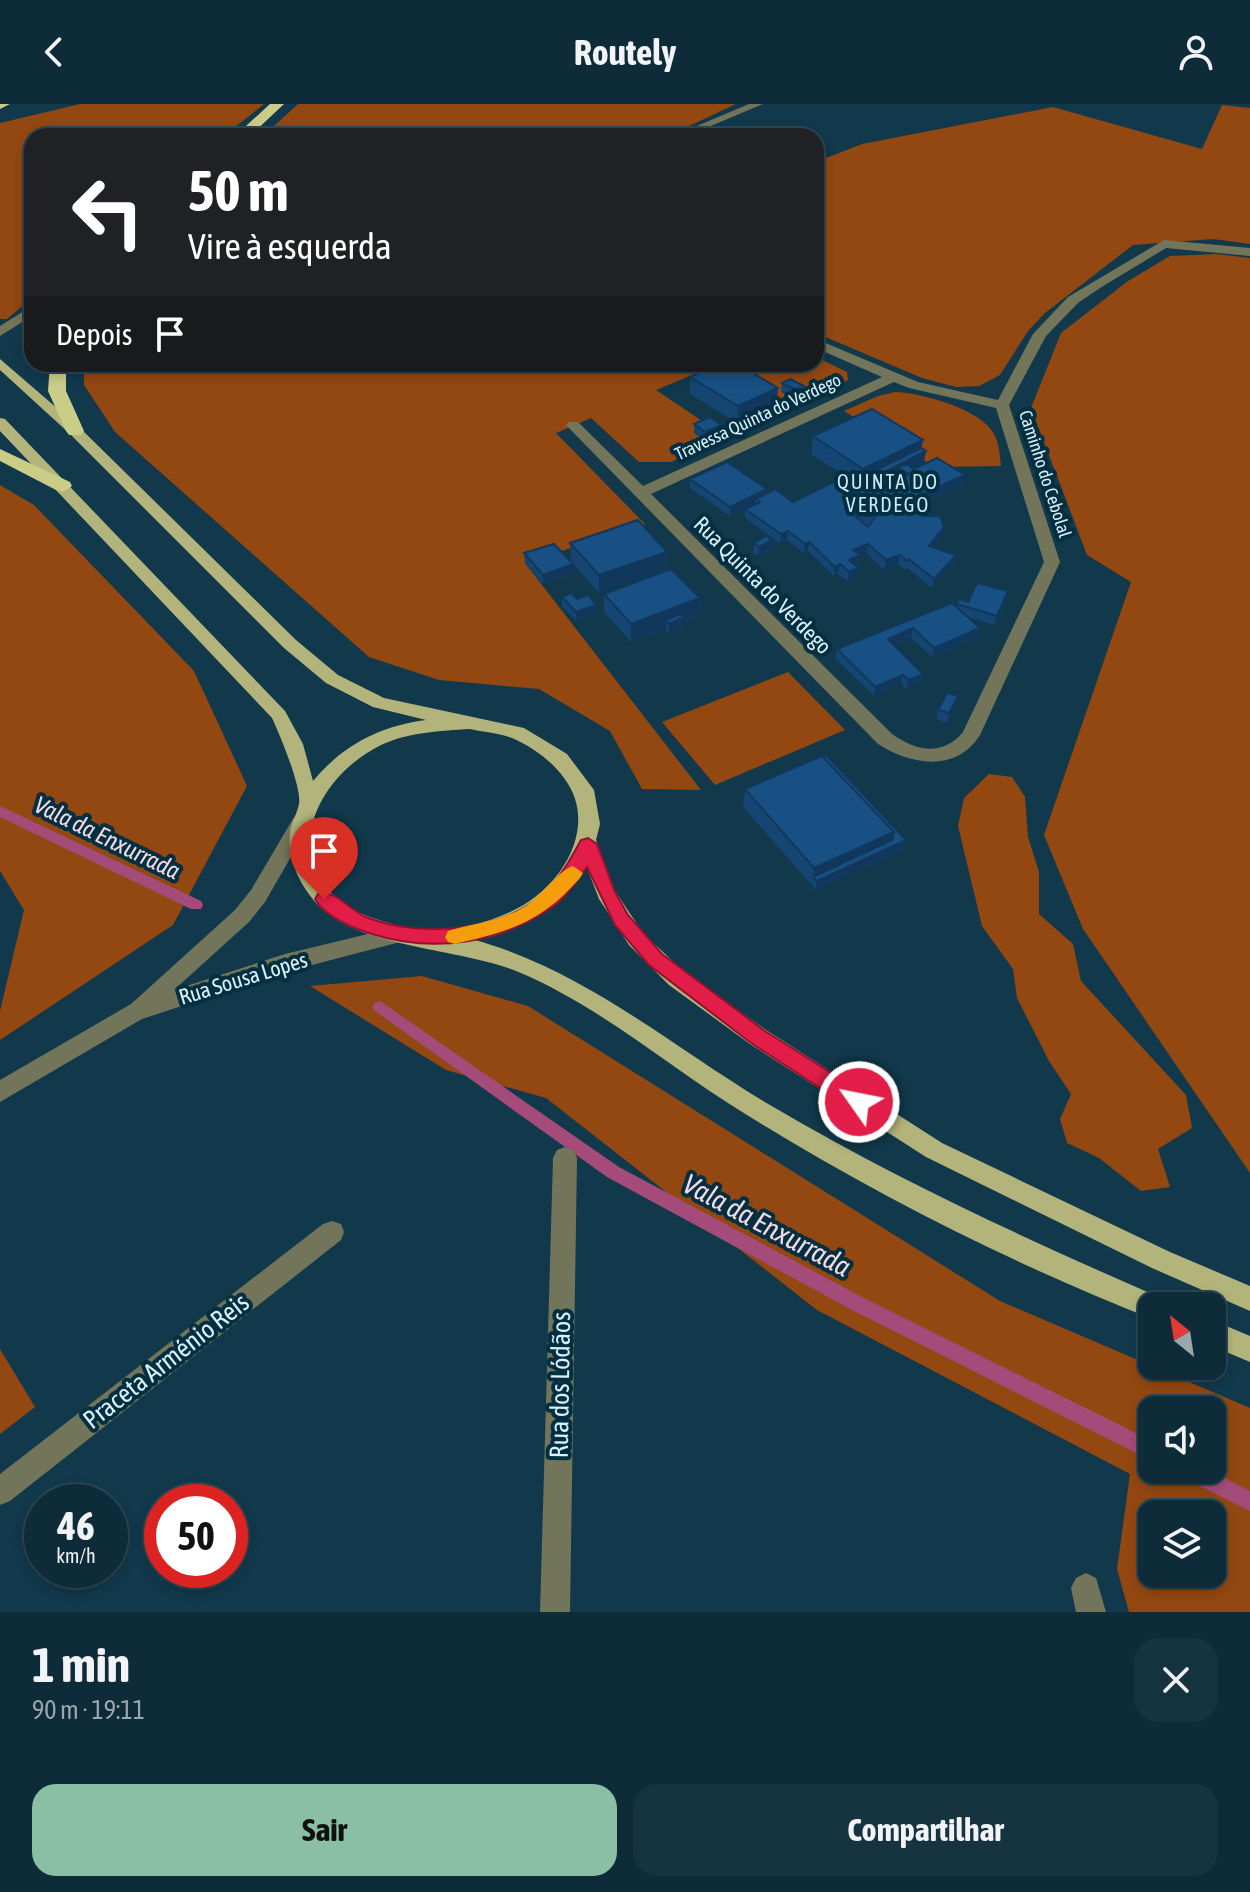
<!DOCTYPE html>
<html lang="pt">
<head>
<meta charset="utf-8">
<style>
  body { margin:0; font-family:"Asap Condensed",sans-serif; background:#163340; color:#f1f3f6; height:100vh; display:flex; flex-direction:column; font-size:30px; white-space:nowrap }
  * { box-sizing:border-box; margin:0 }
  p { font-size:26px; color:#9aa7ae }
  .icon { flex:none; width:44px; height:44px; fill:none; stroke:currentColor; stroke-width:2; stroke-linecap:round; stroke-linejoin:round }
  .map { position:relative; height:1508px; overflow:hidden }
  .details { display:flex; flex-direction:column; background:#0d2b38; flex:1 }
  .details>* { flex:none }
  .top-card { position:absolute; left:24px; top:24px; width:800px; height:244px; border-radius:24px; box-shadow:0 4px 12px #0003,0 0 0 2px #2d4753; background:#202124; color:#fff; overflow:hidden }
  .needle { width:52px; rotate:330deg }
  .buttons { position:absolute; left:1138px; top:1188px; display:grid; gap:16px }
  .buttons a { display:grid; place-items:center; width:88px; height:88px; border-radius:16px; background:#0d2b38; box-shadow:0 4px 12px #0003,0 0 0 2px #2d4753; font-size:40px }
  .speed { position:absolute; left:24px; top:1380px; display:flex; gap:16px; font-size:40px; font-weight:700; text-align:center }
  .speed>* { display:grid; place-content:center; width:104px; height:104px; border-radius:50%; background:#0d2b38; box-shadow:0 4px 12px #0003,0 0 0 2px #2d4753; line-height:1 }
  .speed small { font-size:20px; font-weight:400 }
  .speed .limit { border:12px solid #d22; background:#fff; color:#111 }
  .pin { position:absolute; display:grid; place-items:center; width:68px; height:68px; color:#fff; margin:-82px -34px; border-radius:50% 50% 50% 0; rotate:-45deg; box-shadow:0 0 8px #0007 }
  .pin .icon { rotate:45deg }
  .me { position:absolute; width:88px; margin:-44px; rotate:303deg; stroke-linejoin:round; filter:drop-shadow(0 0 6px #0008) }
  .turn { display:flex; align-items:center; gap:28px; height:168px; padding:0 32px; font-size:36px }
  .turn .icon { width:104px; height:104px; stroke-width:2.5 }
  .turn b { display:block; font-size:56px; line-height:68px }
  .then { display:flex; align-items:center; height:76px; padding:0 32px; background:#0003; gap:16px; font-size:30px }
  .round { display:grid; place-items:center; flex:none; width:84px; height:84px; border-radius:24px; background:#163340 }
  .summary { display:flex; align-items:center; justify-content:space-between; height:136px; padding:0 32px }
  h1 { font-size:48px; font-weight:700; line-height:60px }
  .cta { display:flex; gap:16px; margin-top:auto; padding:16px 32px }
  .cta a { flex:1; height:92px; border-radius:24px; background:#8abfa5; color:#111; font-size:32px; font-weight:700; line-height:92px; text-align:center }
  .cta a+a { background:#163340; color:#f1f3f6 }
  header { display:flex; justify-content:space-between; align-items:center; height:104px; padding:0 32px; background:#0d2b38; font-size:36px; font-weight:700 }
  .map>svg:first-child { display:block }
</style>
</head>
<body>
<header><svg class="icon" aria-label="back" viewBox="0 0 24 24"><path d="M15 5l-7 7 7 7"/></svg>Routely<svg class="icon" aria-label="person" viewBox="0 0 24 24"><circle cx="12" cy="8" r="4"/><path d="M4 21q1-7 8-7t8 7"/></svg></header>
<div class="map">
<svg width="1250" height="1508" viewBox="0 0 1250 1508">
  <rect width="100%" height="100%" fill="#11394b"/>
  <path fill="#934711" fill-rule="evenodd" d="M80,0H264L224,32H32V194L7,215H0V19Z
    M298,0H736L668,32H263Z
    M1222,1L1250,4V140L1213,135L1133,141L1045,209L1028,227L1000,271L979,282L956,283L922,274L816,229V58L862,40L1053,3L1202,45Z
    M1216,150L1250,154V1069L1083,825L1044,731L1131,478L1087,451L1031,304L1061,229L1128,177L1170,152Z
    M816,253L847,268L848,276L791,304L718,260L656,286L726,333L671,358H639L591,314L556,329L645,420L525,459L701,686L642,685L610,627L539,585L439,576L369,553L115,328L84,281V260H816Z
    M895,288C922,289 981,305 994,330C999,339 1000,351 1001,362L935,363L844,307L878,292Z
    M0,381L34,401L194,567L247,682L173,821L0,936V907L24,806L0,767Z
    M788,568L845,626L715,681L662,618Z
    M989,670L1012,673L1025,693L1028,733L1039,768V810L1073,840L1081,877L1186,991L1192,1024L1158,1045L1170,1083L1141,1087L1099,1054L1067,1039L1060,1015L1071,990L1049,957L1017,894L1013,865L982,822L958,722L964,694Z
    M422,872L528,902L1000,1197L1250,1304V1508H1129L1117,1465L1130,1370L817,1206L546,994L446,966L310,882ZM1212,1306V1366H1152V1306ZM1212,1410V1470H1152V1410Z
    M0,1245L35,1303L0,1330Z"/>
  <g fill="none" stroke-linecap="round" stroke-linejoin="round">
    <path fill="#a54b79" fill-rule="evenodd" d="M0,702L201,797L203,801L201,805H191L0,713Z
      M380,897L619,1063L864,1194L1152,1337V1357L852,1206L607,1073L375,907L372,903L375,899Z
      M1179,1366H1209L1250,1387V1407L1182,1373Z"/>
    <path fill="#73755a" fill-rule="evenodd" d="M749,0H763L694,29L685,27Z
      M1164,136L1250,144V152L1166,144L1100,184L1078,199L1046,232L1009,301L1060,458L980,631C956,669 911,661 878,640L566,321L568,318H578L643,382L882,273L816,244V235L918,278L998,296L1033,230L1068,193ZM894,278L909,284L996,304L1044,458L963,628C942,653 916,647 892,630L651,390Z
      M32,202V212L0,232V222Z
      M301,711L308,713L311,718L265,798L249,818L174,886L285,850L397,823L404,825L407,831L404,837L285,868L142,915L0,998V976L131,900L235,806L251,786L294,713Z
      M565,1043L573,1046L577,1054L570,1508H540L553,1054L557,1046Z
      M332,1117L341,1120L344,1128L341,1136L10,1397L0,1401V1370L323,1120Z
      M1086,1469L1096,1474L1106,1508H1076L1071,1484L1076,1474Z"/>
    <path fill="#b2b47b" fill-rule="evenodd" d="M0,255L80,324L296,536L338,571L384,594L524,624L567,650L594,686L600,720L596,736L615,787L643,829L685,869L766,926L942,1039L1170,1148L1250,1182V1207L1152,1164L926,1053L750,940L669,881L629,841L599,795L586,761C559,800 523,829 475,836C586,867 672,943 770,1001C895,1075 1028,1136 1161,1194L1164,1202H1152V1215C1013,1160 874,1090 747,1011C670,964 599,901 516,867C459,844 358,844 317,800C300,781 287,756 290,729C291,719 297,710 299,700C302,684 280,631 272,614L0,327V314L5,315L285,607L303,640L313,677C343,641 380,622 426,616L373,603L326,579L284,544L70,330L0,266ZM470,625C483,628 499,629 512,634C531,642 552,657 564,674C599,720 564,780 518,804C494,817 464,825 437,828C422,829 374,816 360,809C275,767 310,676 381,641C409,628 440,627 470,625Z
      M1212,1216L1250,1232V1258L1212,1242Z"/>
    <path fill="#cacd88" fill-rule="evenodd" d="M0,0H10L0,5Z
      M270,0H284L250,32H235Z
      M50,260H66V287L84,327L81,331H69L66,327L48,287Z
      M0,345L70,378L72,382L63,388L56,386L0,357Z"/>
  </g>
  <path fill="#154572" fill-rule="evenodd" d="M703,266L778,284L776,301L737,319L690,290V273L703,267Z
    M782,279L803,290L795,295L781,288Z
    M694,320L721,321V330L705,337L694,329Z
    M813,332L923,336L921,344L926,347L924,356L911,363L914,365L965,371L963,380L915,402L942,432L933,443L954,460L932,484L907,464L905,466L898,460L884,466L867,450L860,452L858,460L856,462L857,473L848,477L838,470L834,472L808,447L804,449L787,436L780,439L745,414V405L755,400L730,412L690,384V375L767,385V389L793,398L845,372L811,350ZM898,370V373L900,374L878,383L875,382Z
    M772,436L771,446L758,452L753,448L754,439Z
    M570,439L667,465L599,489L571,457Z
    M524,449L574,470L543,480L525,459Z
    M1008,487L1006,497L994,521L968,513L980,524L978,534L932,553L911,534L894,541L923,570L921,579L906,585L901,580L874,592L835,554L837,545L956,503L957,500Z
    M604,490L701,496L700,506H699V512L684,518V523L669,529L666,525L631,538L604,508Z
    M562,493L596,501V510L576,517L562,502Z
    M958,592L956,602L947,619L936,615L938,606Z
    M745,685L904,745L816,786L743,703Z"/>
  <path fill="#11385c" d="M804,282L803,290L795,295L796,286Z
    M778,284L776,301L737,319L738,302Z
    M721,321V330L705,337V328Z
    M923,336L920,350L926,347L924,356L904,367L899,364L898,370L866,386L861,382L863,365Z
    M965,371L963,380L907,405L909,396Z
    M767,385L766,394L756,395L755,400L730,412V403Z
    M944,423L942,432L927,451L929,442Z
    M788,427L787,436L780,439L781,430Z
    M772,436L771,446L758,452L759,443Z
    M809,438L808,447L804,449L805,440Z
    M868,440L867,450L860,452L858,460L848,466L849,456L853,446Z
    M667,448V465L599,489V471Z
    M900,451L898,460L884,466L886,456Z
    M956,451L954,460L932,484L934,475Z
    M573,460L574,470L543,480V471Z
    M840,460L838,470L834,472L835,463Z
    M858,464L857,473L848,477L849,468Z
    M1008,487L1006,497L994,521L997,512Z
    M700,494V497L701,496L699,512L684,518V523L669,529V520L666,516V525L631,538V520Z
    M596,501V510L576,517V508Z
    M913,524L911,534L886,544L888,535Z
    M980,524L978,534L932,553L934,544Z
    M923,570L921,579L906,585L908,576Z
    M903,571L901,580L874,592L875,583Z
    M958,592L956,602L947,619L949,609Z
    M894,728L906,736L904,745L816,786L817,777L813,773L814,764Z"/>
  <path fill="#185084" stroke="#11385c" stroke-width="2" fill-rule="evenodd" d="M716,260H720L705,267L703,266Z
    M720,260H738L778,284L738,302L690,273Z
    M790,275L804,282L796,286L782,279Z
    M872,305L923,336L863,365L813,332Z
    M710,313L721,321L705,328L694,320Z
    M921,344L926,347L867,377L878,383L909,370L899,364L906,360L914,365L937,354L965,371L909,396L924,412H940L944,423L929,442L956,451L934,475L909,455L907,457L900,451L886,456L868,440L853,446L860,451L849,456L858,464L849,468L840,460L835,463L809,438L805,440L788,427L781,430L745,405L760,398L756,395L775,385L793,398L854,368L862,373ZM855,412H876L868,423Z
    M727,358L767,385L730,403L690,375Z
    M638,416L667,448L599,471L570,439Z
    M766,432L772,436L759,443L754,439Z
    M554,440L573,460L543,471L524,449Z
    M671,465L700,494L631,520L604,490Z
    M977,479L1008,487L997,512L957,500L959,495L968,498Z
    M571,489L577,495L588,491L596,501L576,508L562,493Z
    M952,499L980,524L934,544L913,524L888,535L923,570L908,576L903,571L875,583L837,545Z
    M681,510L684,513L669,520L666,516Z
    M947,589L958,592L949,609L938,606Z
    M826,651L906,736L817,777L813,773L892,736L894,728L823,653Z
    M822,652L894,728L814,764L745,685Z"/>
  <path fill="#e11d48" stroke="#92132f" stroke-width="2" d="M588,734L597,740L615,788L628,811L662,850L765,927L866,991L869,998L866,1004L859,1007L851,1004L751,939L649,861L615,821L587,763C578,775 567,792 555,801C502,839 435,850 372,830C353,824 326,814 315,795L318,790C335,784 350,807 366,813C419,834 505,829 547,786C562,771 571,754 581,736Z"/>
  <path fill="#f59e0b" d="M573,762L583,769L580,774C541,818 511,827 455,840L448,838L445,833L448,827C474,819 502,817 526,802C541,792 559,766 573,762Z"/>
  <g text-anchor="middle" stroke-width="8" stroke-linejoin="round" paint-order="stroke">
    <g font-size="18" fill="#daf0fb" stroke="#042f40">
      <text transform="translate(758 313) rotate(-25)" y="6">Travessa Quinta do Verdego</text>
      <text transform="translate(1045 370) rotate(72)" y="6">Caminho do Cebolal</text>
    </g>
    <g font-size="20" letter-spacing="2" fill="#cde9f8" stroke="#042f40">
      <text x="888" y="385">QUINTA DO<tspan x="888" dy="23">VERDEGO</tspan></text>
    </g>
    <g font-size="22" fill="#daf0fb" stroke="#042f40">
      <text transform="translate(763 481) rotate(45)" y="8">Rua Quinta do Verdego</text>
      <text transform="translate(243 874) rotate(-17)" y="8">Rua Sousa Lopes</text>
    </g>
    <g font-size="24" font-style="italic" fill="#f3d9e4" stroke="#042f40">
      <text transform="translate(107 734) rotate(26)" y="8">Vala da Enxurrada</text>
    </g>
    <g font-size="26" fill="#daf0fb" stroke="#042f40">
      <text transform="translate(166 1257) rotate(-38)" y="9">Praceta Arménio Reis</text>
      <text transform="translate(560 1281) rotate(-89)" y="9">Rua dos Lódãos</text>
    </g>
    <g font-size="28" font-style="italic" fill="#f3d9e4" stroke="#042f40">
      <text transform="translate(767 1121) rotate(28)" y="10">Vala da Enxurrada</text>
    </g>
  </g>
</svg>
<div class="buttons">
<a><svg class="needle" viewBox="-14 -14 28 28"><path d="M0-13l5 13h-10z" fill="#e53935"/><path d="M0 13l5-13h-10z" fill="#9aa7ae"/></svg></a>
<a><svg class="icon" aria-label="sound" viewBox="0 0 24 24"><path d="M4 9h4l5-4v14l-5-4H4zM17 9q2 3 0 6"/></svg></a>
<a><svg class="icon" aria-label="layers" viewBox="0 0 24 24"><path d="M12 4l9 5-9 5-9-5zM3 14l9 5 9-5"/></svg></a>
</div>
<div class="speed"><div>46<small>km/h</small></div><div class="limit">50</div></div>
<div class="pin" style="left:324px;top:795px;background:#d93025"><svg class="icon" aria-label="arrive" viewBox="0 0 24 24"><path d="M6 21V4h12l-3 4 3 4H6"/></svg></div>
<svg class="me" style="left:859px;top:998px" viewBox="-20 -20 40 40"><circle r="17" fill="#e11d48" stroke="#fff" stroke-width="3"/><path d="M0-11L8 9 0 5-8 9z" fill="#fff"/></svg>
<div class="top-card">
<div class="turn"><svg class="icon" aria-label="left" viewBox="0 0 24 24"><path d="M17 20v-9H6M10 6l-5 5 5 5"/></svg><div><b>50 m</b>Vire à esquerda</div></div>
<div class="then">Depois<svg class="icon" aria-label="arrive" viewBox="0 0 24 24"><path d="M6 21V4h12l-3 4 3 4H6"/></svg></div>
</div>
</div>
<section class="details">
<div class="summary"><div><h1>1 min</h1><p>90 m · 19:11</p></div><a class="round"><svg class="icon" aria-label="close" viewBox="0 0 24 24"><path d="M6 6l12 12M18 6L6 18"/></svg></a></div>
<div class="cta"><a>Sair</a><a>Compartilhar</a></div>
</section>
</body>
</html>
